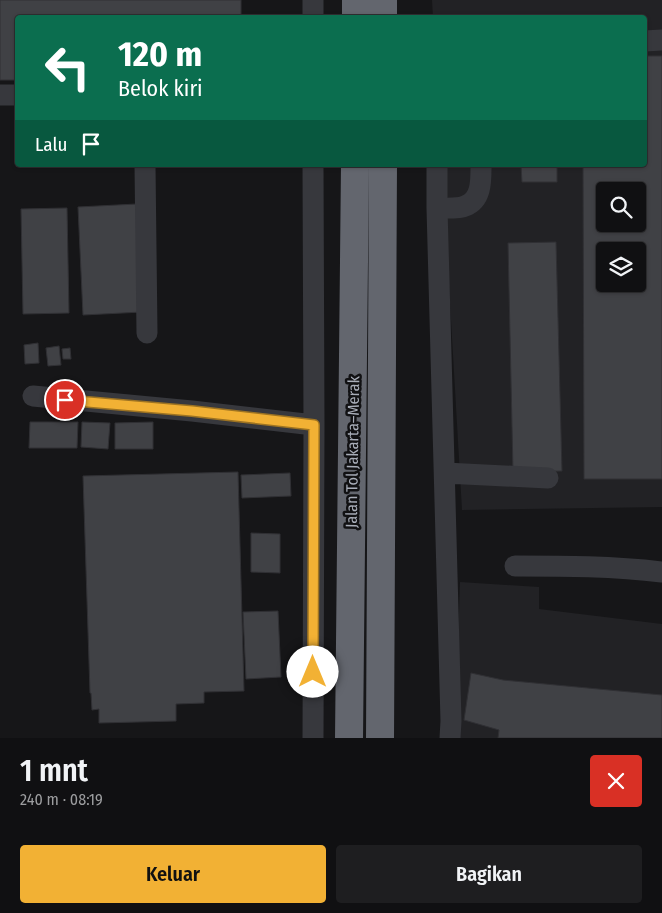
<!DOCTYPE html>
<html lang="id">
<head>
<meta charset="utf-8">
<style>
  body { margin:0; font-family:"Fira Sans Condensed",sans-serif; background:#1e1e20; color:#f1f3f6; height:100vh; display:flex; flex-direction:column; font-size:19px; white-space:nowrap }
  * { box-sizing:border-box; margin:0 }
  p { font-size:16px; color:#9c9d9f }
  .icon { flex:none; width:28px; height:28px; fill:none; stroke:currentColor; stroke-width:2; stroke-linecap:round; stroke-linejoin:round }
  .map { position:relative; height:738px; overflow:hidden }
  .details { display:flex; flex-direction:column; background:#101012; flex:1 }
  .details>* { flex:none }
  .guide { position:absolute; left:15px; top:15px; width:632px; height:152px; border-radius:5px; box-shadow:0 1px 4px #0004,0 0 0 1px #303032; background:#0b6e4f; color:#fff; overflow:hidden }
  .controls { position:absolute; left:596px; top:182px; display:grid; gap:10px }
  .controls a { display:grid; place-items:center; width:50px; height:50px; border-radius:5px; background:#101012; box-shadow:0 1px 4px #0004,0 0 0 1px #303032; font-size:25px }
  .pin { position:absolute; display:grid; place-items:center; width:42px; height:42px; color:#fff; margin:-21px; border:2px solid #fff; border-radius:50%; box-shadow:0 1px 5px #0007 }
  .me { position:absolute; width:55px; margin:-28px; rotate:0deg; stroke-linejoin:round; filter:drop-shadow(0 0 4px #0008) }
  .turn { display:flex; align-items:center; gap:18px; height:105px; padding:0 20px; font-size:22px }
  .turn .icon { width:65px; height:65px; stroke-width:2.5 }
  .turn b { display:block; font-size:35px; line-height:42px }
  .then { display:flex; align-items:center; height:48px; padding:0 20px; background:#0003; gap:10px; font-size:19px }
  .round { display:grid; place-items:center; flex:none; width:52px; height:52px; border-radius:5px; background:#1e1e20 }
  .headline { display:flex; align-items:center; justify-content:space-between; height:85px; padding:0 20px }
  h1 { font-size:30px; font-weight:600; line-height:38px }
  .cta { display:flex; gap:10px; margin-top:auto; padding:10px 20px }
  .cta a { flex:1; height:58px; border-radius:5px; background:#f2b134; color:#111; font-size:20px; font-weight:600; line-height:58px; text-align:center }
  .cta a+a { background:#1e1e20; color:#f1f3f6 }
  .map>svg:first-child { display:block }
</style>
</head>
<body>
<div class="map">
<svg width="662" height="738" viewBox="0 0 662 738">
  <rect width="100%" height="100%" fill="#161618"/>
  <path fill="#222225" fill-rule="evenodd" d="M432,0H662V507L462,510L442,165H645V18L433,17ZM605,191H638V224H605ZM605,251H638V284H605Z
    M460,582L539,587V609L662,624V738H455Z"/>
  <path fill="#404145" stroke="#303034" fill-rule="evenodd" d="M0,0H241V18H18V80H0Z
    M645,56H662V479H584L583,165H645ZM605,191H638V224H605ZM605,251H638V284H605Z
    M521,165H557V182H522Z
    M137,204L142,312L83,315L78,207Z
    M67,208L69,313L23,314L21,209Z
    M556,242L562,471L513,472L508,243Z
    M38,343L39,363L25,364L24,345Z
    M59,346L61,365L48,366L46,348Z
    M70,348L71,359H63L62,349Z
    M30,422H78L77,448H29Z
    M82,422L110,423L108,449L81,447Z
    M153,422V449H115V423Z
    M238,472L244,691L204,692V703L176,704V721L99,723V709L92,710L91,693H90L83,476Z
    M290,473L291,496L242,498L241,475Z
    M251,533L280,534V573L251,572Z
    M278,611L281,677L246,679L243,612Z
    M471,673L503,680L662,695V738H498L499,730L464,720Z"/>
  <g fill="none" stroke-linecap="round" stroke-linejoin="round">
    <path stroke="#37383d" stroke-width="21" d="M313,18V0
      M645,41L662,40
      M0,95H18
      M145,165L147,333
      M437,165V208L451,721L450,738
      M437,208C444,208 459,209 465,206C482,200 481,180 481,165
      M33,396L192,411L314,425
      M445,473L548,478
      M515,566C564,566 613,566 662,572
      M313,738L314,425L313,165"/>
    <path stroke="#63666e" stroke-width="28" d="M356,18V0
      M383,18V0
      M349,738L355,165
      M380,738L383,165"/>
  </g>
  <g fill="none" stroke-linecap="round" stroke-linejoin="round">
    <defs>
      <path id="route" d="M65,400L192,411L314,425L313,672"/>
    </defs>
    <use href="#route" stroke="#9d7322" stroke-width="12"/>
    <use href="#route" stroke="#f2b134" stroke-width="9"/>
  </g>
  <g text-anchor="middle" stroke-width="5" stroke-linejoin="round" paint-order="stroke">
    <g font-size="16" fill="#a8adb8" stroke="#111113">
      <text transform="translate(352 452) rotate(-89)" y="6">Jalan Tol Jakarta–Merak</text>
    </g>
  </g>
</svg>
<div class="controls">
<a><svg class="icon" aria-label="search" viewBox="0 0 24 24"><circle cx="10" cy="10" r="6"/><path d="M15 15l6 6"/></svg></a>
<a><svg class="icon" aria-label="layers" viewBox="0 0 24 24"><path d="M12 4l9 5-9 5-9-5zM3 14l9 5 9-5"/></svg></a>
</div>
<div class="pin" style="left:65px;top:400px;background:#d93025"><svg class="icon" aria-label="arrive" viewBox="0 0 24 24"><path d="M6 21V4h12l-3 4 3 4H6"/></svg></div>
<svg class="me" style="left:313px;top:672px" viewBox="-20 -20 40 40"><circle r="19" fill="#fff"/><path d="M0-13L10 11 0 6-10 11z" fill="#f2b134"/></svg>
<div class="guide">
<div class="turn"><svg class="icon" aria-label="left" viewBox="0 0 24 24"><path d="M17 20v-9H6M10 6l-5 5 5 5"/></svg><div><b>120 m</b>Belok kiri</div></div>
<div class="then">Lalu<svg class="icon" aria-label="arrive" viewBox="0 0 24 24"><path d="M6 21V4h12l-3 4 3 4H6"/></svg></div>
</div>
</div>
<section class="details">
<div class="headline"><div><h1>1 mnt</h1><p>240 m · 08:19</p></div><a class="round" style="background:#d93025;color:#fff"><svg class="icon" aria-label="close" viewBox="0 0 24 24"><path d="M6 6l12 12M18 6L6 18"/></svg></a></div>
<div class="cta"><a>Keluar</a><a>Bagikan</a></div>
</section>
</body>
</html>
